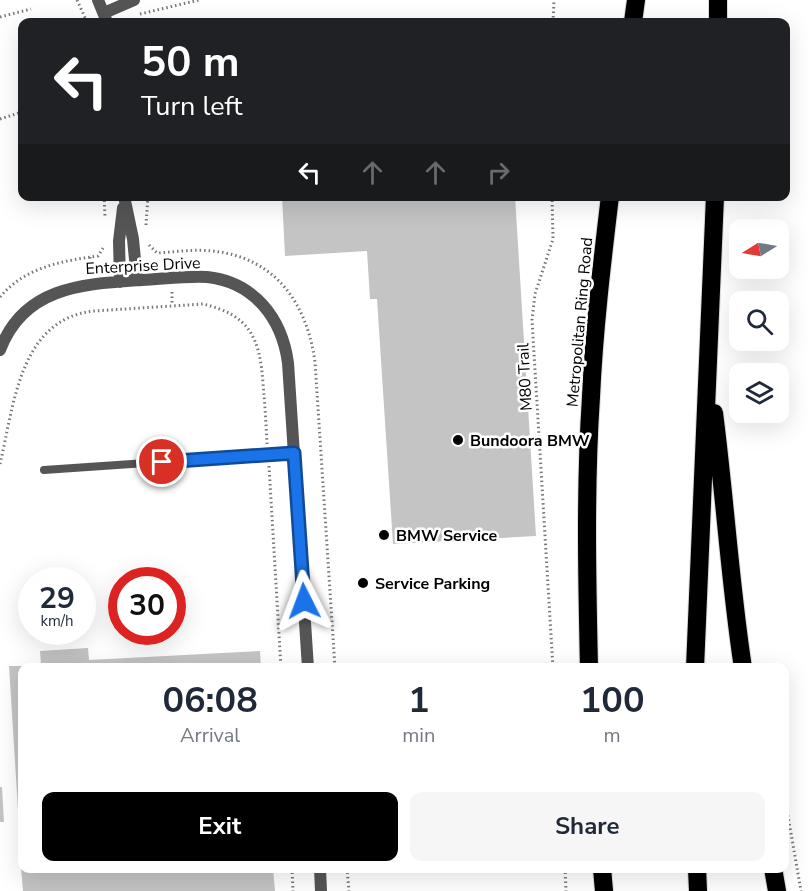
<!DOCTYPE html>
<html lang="en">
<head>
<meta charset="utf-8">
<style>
  body { margin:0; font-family:"Nunito Sans",sans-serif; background:#f6f6f7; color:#1f2937; height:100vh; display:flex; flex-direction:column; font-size:22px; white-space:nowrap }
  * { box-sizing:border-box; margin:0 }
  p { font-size:20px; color:#747a83 }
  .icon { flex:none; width:33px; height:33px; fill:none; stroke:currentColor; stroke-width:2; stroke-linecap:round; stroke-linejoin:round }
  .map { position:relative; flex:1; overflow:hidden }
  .details { position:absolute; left:18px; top:663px; width:771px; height:210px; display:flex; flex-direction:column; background:#fff; border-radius:12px; box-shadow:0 6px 24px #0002 }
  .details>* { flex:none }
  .hud { position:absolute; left:18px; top:18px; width:772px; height:183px; border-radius:12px; box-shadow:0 6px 24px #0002; background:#202124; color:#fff; overflow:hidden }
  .needle { width:39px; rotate:259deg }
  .buttons { position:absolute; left:729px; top:219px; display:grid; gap:12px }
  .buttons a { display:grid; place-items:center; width:60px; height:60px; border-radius:12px; background:#fff; box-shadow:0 6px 24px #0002; font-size:30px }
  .speed { position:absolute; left:18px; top:567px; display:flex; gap:12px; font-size:30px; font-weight:700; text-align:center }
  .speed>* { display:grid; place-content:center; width:78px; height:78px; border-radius:50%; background:#fff; box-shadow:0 6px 24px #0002; line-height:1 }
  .speed small { font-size:15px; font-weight:400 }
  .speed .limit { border:9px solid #d22; background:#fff; color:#111 }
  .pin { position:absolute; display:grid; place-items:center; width:51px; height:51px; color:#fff; margin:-26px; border:3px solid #fff; border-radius:50%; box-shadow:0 2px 6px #0007 }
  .me { position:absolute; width:66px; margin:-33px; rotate:357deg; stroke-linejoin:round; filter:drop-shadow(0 0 4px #0008) }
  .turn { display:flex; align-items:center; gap:21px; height:126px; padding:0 24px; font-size:27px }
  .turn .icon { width:78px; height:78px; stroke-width:2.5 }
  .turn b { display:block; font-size:42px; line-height:51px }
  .lanes { display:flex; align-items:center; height:57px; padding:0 24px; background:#0003; justify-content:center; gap:30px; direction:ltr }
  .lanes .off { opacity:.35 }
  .eta { display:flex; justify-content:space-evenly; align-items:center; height:102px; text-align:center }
  .eta b { font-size:36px; font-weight:700; line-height:42px }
  .button { display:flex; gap:12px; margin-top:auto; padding:12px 24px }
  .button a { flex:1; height:69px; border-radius:12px; background:#000; color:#fff; font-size:24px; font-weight:700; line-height:69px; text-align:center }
  .button a+a { background:#f6f6f7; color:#1f2937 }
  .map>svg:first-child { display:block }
</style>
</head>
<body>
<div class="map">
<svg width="808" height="891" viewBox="0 0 808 891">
  <rect width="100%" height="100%" fill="#fff"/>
  <path fill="#c4c4c4" d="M282,196H515L536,536L393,544L377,299H370L367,251L285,256Z
    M88,648L89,660L260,651L261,668H30V666L41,665L40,651Z
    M9,666H22V858H21Z
    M0,787H2L4,822H0Z
    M21,868H273L275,891H23Z"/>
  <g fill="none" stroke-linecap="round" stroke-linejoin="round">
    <defs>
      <path id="highway" d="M633,22L636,0
        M718,22V0
        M714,413C725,498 730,583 743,668
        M589,668C587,578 585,487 591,397C594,330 602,263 610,196
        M695,668L715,196
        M602,868L604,891
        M697,868L698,891
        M773,868L777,891"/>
    </defs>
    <use href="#highway" stroke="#dbdbdb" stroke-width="20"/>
    <path stroke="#777" stroke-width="3" stroke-dasharray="1.5 3" stroke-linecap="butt" d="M77,0L87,22
      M140,14L199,0
      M0,17L31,9
      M553,22L554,0
      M0,119L22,112
      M104,196L105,216
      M552,196L553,239L535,294L532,320L553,668
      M146,225L148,196
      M149,245L157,253C175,252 194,249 212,251C275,257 307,303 315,362L335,668
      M90,257L91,270
      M172,292V305
      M0,297C25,267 62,261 98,256L103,248
      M0,464C14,406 19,319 94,311L203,304C250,315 260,338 263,384C265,404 266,424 267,444
      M269,466L281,668
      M784,793L801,891
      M292,868L293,891
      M347,868L349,891
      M565,868L566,891"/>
    <path stroke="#555" stroke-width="8" d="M44,470L294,453"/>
    <path stroke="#555" stroke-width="12" d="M98,0L107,22
      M104,13L134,0
      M124,196L133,239L137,280
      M120,282L119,241L123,208
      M0,350C24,286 84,284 142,280C163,279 185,276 207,277C254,282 282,318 288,363L308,668
      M320,868L321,891"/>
    <use href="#highway" stroke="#000" stroke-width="18"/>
  </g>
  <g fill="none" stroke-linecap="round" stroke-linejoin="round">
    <defs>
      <path id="route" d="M162,462L294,453L304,601"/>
    </defs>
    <use href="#route" stroke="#114b97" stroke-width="15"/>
    <use href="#route" stroke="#1a73e8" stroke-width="10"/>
  </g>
  <g fill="#000" stroke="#fff" stroke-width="2">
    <circle cx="458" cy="440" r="6"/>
    <circle cx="384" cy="535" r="6"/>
    <circle cx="363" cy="583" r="6"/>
  </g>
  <g text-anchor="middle" stroke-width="5" stroke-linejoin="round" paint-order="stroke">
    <g font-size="16" fill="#000" stroke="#fff">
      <text transform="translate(143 265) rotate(-3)" y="6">Enterprise Drive</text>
      <text transform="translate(579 322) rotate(-85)" y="6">Metropolitan Ring Road</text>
      <text transform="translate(524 377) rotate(-93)" y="6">M80 Trail</text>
    </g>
    <g font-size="16" font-weight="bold" fill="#000" stroke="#fff" text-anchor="start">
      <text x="470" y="446">Bundoora BMW</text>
      <text x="396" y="541">BMW Service</text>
      <text x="375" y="589">Service Parking</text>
    </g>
  </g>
</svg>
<div class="buttons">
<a><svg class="needle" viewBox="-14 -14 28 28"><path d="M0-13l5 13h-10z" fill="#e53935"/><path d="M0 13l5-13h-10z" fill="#747a83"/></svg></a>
<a><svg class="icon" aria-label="search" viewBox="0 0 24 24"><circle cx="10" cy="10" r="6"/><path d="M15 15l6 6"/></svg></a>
<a><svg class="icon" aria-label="layers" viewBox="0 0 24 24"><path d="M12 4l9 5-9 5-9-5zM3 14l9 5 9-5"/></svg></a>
</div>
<div class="speed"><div>29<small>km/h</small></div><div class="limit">30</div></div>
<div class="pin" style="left:162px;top:462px;background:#d93025"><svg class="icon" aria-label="arrive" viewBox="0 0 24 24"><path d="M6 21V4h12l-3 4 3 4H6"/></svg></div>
<svg class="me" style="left:304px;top:601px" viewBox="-20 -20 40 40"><path d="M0-17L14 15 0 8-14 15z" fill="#1a73e8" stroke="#fff" stroke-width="4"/></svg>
<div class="hud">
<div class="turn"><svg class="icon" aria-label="left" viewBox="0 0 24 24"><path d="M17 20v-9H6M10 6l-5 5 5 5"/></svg><div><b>50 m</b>Turn left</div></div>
<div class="lanes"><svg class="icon" aria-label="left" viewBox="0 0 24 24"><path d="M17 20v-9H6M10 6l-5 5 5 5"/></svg><svg class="icon off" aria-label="ahead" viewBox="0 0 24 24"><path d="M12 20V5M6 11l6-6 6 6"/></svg><svg class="icon off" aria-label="ahead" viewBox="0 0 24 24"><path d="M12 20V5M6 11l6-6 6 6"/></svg><svg class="icon off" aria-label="right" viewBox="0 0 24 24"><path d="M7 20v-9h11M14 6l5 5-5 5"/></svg></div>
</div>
<section class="details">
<div class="eta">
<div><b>06:08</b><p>Arrival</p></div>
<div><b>1</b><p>min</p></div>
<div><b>100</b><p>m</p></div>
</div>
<div class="button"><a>Exit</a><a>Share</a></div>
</section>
</div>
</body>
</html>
